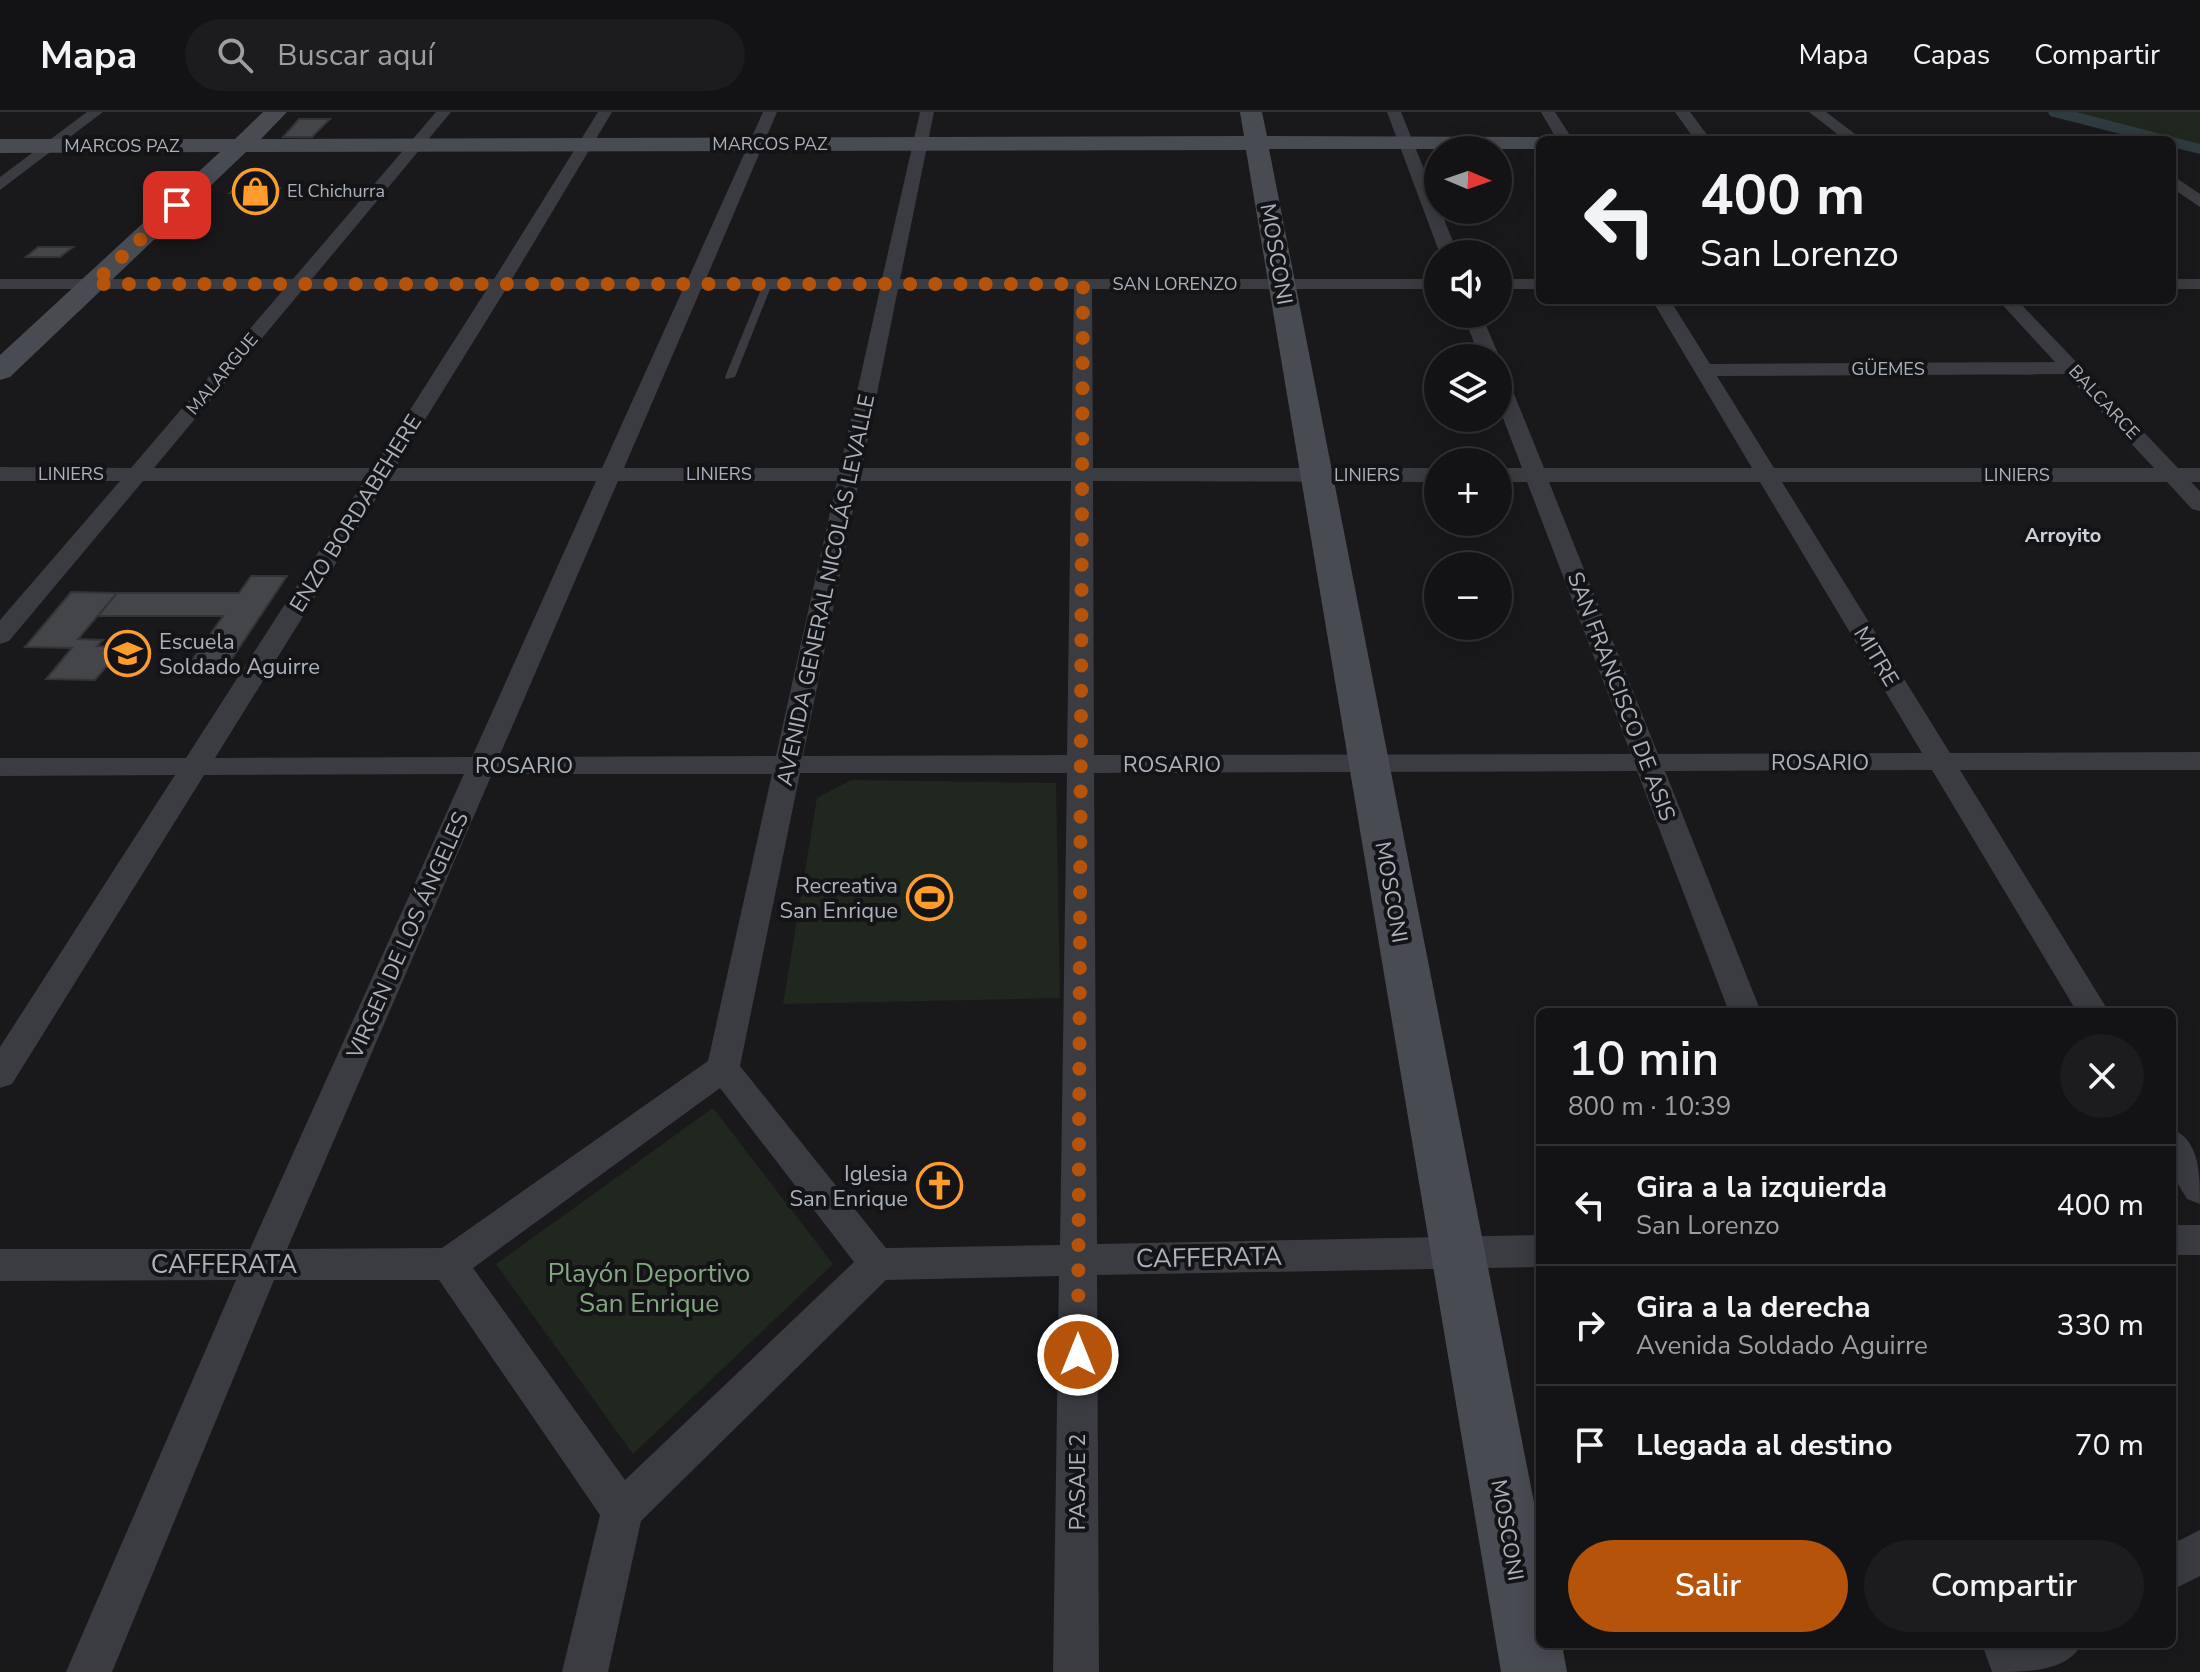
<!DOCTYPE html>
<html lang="es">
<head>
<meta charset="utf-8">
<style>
  body { margin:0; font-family:"Nunito Sans",sans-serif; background:#1c1c1e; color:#f1f3f6; height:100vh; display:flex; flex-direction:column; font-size:30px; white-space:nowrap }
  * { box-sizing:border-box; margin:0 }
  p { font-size:26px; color:#9d9ea0 }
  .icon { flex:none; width:44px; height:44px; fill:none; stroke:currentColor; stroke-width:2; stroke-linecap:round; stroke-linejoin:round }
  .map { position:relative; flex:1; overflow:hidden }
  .details { position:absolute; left:1536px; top:896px; width:640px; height:640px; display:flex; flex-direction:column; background:#131315; border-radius:12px; box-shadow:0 4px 20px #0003,0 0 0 2px #323234 }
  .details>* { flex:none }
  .hud { position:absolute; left:1536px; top:24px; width:640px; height:168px; border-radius:12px; box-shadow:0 4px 20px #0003,0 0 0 2px #323234; background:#131315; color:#f1f3f6; overflow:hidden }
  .needle { width:52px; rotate:92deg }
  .controls { position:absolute; left:1424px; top:24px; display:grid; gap:16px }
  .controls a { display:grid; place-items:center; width:88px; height:88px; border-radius:50%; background:#131315; box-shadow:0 4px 20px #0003,0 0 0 2px #323234; font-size:40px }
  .pin { position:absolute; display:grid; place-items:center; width:68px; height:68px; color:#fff; margin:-34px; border-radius:16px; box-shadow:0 4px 12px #0006 }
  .me { position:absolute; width:88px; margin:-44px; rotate:0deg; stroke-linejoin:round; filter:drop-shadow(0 0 6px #0008) }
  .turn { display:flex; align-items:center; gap:28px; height:168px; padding:0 32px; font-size:36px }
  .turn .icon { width:104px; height:104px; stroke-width:2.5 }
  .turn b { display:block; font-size:56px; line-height:68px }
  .round { display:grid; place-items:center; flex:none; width:84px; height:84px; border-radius:42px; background:#1c1c1e }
  .summary { display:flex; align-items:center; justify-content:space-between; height:136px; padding:0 32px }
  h1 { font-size:48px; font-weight:600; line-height:60px }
  .cta { display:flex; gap:16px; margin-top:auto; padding:16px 32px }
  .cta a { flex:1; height:92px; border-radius:48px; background:#b45309; color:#fff; font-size:32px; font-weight:600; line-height:92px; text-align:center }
  .cta a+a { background:#1c1c1e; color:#f1f3f6 }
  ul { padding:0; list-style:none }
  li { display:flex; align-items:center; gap:24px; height:120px; padding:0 32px; border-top:2px solid #323234 }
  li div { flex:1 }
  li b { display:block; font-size:30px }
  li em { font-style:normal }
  header { display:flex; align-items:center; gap:48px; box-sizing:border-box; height:112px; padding:0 40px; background:#131315; border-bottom:2px solid #323234 }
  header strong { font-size:38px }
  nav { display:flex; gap:44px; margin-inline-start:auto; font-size:28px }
  .search { width:560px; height:72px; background:#1c1c1e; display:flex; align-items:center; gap:20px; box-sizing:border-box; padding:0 28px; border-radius:44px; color:#9d9ea0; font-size:30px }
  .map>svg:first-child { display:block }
</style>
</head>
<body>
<header>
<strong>Mapa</strong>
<div class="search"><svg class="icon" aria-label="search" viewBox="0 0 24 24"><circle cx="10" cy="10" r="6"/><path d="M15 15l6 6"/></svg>Buscar aquí</div>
<nav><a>Mapa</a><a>Capas</a><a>Compartir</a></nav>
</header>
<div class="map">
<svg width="2200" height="1560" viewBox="0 0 2200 1560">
  <rect width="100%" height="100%" fill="#19191c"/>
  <path fill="#1f271f" d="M2050,0H2200V38L2172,31V28H2161Z
    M851,668L1056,671L1060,886L783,892L817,686Z
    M713,996L833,1152L633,1342L496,1152Z"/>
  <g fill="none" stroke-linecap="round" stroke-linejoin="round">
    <path fill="#2e3b41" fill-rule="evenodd" d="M2048,0H2076L2200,32V42L2172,35V28H2144L2050,4Z"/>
  </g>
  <path fill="#434549" stroke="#333438" stroke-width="2" d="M299,7H330L312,25H283Z
    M237,76H280L277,81H230Z
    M38,135H73L60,145H26Z
    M251,464H287L231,548H192L223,504H98L117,481H239Z
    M71,480L117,481L78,527L103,528L97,534L112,535L108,539L139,540L127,555H106L95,568L46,567L72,536L25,535Z"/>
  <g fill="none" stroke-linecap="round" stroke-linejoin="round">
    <path fill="#3a3c41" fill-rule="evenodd" d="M764,170L772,172L735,265L726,267L725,265Z"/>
    <path fill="#3a3c41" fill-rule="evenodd" d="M87,0H103L0,78V65Z
      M436,0H451L312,167H494L598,0H612L512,167H688L763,0H777L706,167H882L920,0H934L900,167H1438V177H1092L1093,356H1438V370L1093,369L1094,643L1631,642L1527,370H1498V356H1522L1498,293V261L1508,267L1544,356H1752L1652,188H1670L1710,252L2055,250L1998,188H2017L2178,356H2200V370H2191L2200,379V399L2192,397L2167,370H1782L1950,641L2200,640V658H1960L2109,900H2077L1932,658L1665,659L1761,900H1729L1637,659L1094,661L1097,1132L1540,1123V1155L1097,1163L1099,1560H1053L1059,1164L886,1168L641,1409L608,1560H562L600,1403L439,1168H274L112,1560H66L236,1168L0,1169V1137H250L464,662L204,663L12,972L0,976V935L175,663L0,664V646H186L364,369H143L9,529L0,532V508L120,369H0V355L131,356L284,177H0V167H293ZM303,177H487L373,356H154ZM506,177H683L602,356H395ZM701,177H880L840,356H624ZM898,177H1074L1071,356H862ZM2066,262L2154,356H1774L1717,264ZM387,369H596L472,645L215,646ZM618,369H837L776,644L499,645ZM859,369H1071L1067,643L803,644ZM1549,370H1760L1922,641L1658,642ZM800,661H1067L1060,1133L886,1136L740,954ZM492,662H772L708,949L442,1136L287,1137ZM720,976L854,1150L625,1368L473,1156Z
      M1387,0H1401L1458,142H1440Z
      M1541,0H1555L1573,28H1557Z
      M1675,0H1690L1711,28H1695Z
      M1809,0H1826L1863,28H1845Z
      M2172,63L2200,82V95L2172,76Z
      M1498,167H1540V177H1498Z
      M2172,167H2200V177H2172Z
      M1463,202H1481L1500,246L1498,249V246H1480Z
      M2172,1017C2200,1028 2200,1063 2200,1092L2187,1087L2172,1062Z
      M2172,1113H2200V1143H2172Z
      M2200,1418V1464L2172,1478V1432Z
      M1982,1532H2082C2066,1560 2028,1560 1992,1560Z"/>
    <path fill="#484b51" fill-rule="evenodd" d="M263,0H287L261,27L1244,24L1240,0H1262L1267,24L1548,25L1550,28H1540V37H1269L1540,1421V1532H1562L1567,1560H1501L1246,38L246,40L10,265L0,268V243L220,40L0,41V27H235Z"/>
  </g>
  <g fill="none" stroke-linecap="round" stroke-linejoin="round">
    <path stroke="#b45309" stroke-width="14" stroke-dasharray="0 25.2" d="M177,93L93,172H1083L1078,1243"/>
  </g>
  <defs>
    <symbol id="shop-ring" viewBox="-11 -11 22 22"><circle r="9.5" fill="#141417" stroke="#ff9c2e" stroke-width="1.5"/><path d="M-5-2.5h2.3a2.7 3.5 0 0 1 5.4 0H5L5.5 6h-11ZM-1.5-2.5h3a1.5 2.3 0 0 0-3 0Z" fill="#ff9c2e"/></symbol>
    <symbol id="school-ring" viewBox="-11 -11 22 22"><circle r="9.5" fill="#141417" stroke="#ff9c2e" stroke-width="1.5"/><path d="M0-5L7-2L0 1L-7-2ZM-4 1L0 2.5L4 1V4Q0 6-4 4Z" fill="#ff9c2e"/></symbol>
    <symbol id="stadium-ring" viewBox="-11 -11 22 22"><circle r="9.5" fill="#141417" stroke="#ff9c2e" stroke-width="1.5"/><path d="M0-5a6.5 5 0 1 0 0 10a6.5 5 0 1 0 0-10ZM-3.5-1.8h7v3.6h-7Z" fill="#ff9c2e"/></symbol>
    <symbol id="church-ring" viewBox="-11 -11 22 22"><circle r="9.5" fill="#141417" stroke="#ff9c2e" stroke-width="1.5"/><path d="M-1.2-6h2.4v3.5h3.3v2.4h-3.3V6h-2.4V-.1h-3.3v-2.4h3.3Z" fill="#ff9c2e"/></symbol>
  </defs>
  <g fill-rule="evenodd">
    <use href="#shop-ring" x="230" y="54" width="51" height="51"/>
    <use href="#school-ring" x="102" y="516" width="51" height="51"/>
    <use href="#stadium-ring" x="904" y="760" width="51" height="51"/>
    <use href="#church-ring" x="914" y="1048" width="51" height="51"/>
  </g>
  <g text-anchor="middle" stroke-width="8" stroke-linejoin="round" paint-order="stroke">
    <g font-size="18" fill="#abb2bc" stroke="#141417">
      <text x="770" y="38">MARCOS PAZ</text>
      <text x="122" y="40">MARCOS PAZ</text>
      <text x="1175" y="178">SAN LORENZO</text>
      <text x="1888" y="263">GÜEMES</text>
      <text transform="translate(222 262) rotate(-50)" y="6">MALARGUE</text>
      <text transform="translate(2104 290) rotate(47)" y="6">BALCARCE</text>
      <text x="71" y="368">LINIERS</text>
      <text x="719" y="368">LINIERS</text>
      <text x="1367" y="369">LINIERS</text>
      <text x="2017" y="369">LINIERS</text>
    </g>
    <g font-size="18" fill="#abb2bc" stroke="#141417" text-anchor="start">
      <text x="287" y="85">El Chichurra</text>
    </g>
    <g font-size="20" font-weight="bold" fill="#ccd1d8" stroke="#141417">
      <text x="2063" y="430">Arroyito</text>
    </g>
    <g font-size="22" fill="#abb2bc" stroke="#141417">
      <text transform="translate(1277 142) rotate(80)" y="8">MOSCONI</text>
      <text transform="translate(355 401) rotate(-58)" y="8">ENZO BORDABEHERE</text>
      <text transform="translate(825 478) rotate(-78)" y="8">AVENIDA GENERAL NICOLÁS LEVALLE</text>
      <text transform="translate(1877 544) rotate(59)" y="8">MITRE</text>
      <text transform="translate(1622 584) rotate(69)" y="8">SAN FRANCISCO DE ASIS</text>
      <text x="1820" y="658">ROSARIO</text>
      <text x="1172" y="660">ROSARIO</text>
      <text x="524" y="661">ROSARIO</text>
      <text transform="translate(1392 780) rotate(80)" y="8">MOSCONI</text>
      <text transform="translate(407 823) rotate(-66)" y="8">VIRGEN DE LOS ÁNGELES</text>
      <text transform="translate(1077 1370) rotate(-90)" y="8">PASAJE 2</text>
      <text transform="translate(1508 1418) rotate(80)" y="8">MOSCONI</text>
    </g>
    <g font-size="22" fill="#abb2bc" stroke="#141417" text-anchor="end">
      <text x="159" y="537" text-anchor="start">Escuela<tspan x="159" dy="25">Soldado Aguirre</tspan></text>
      <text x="898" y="781">Recreativa<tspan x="898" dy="25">San Enrique</tspan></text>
      <text x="908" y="1069">Iglesia<tspan x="908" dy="25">San Enrique</tspan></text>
    </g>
    <g font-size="26" fill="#abb2bc" stroke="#141417">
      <text transform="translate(1209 1145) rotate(-1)" y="9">CAFFERATA</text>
      <text x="224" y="1161">CAFFERATA</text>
    </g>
    <g font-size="26" fill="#84a881" stroke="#141417">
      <text x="649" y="1170">Playón Deportivo<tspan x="649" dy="30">San Enrique</tspan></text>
    </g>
  </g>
</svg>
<div class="controls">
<a><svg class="needle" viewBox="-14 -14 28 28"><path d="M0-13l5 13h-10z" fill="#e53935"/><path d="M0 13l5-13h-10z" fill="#9d9ea0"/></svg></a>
<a><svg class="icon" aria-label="sound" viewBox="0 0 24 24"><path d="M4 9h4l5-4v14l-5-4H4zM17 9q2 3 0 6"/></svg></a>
<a><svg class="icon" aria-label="layers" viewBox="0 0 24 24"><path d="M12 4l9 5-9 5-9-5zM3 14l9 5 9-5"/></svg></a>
<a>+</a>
<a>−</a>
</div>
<div class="pin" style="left:177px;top:93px;background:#d93025"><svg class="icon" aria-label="arrive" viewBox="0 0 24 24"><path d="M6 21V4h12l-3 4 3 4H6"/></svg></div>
<svg class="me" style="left:1078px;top:1243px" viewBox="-20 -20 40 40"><circle r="17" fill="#b45309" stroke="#fff" stroke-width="3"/><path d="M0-11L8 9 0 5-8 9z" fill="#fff"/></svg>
<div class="hud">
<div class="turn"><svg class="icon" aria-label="left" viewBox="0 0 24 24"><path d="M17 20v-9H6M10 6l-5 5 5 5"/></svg><div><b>400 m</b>San Lorenzo</div></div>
</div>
<section class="details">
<div class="summary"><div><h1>10 min</h1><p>800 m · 10:39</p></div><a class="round"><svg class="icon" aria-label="close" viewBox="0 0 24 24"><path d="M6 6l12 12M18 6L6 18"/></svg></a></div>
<ul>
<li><svg class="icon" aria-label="left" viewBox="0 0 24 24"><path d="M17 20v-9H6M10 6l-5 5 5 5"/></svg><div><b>Gira a la izquierda</b><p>San Lorenzo</p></div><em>400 m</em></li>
<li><svg class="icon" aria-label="right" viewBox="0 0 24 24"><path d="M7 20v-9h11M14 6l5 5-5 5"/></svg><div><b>Gira a la derecha</b><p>Avenida Soldado Aguirre</p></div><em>330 m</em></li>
<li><svg class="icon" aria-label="arrive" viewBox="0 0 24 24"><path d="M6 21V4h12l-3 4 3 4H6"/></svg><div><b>Llegada al destino</b></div><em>70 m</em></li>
</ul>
<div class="cta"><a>Salir</a><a>Compartir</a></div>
</section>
</div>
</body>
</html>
